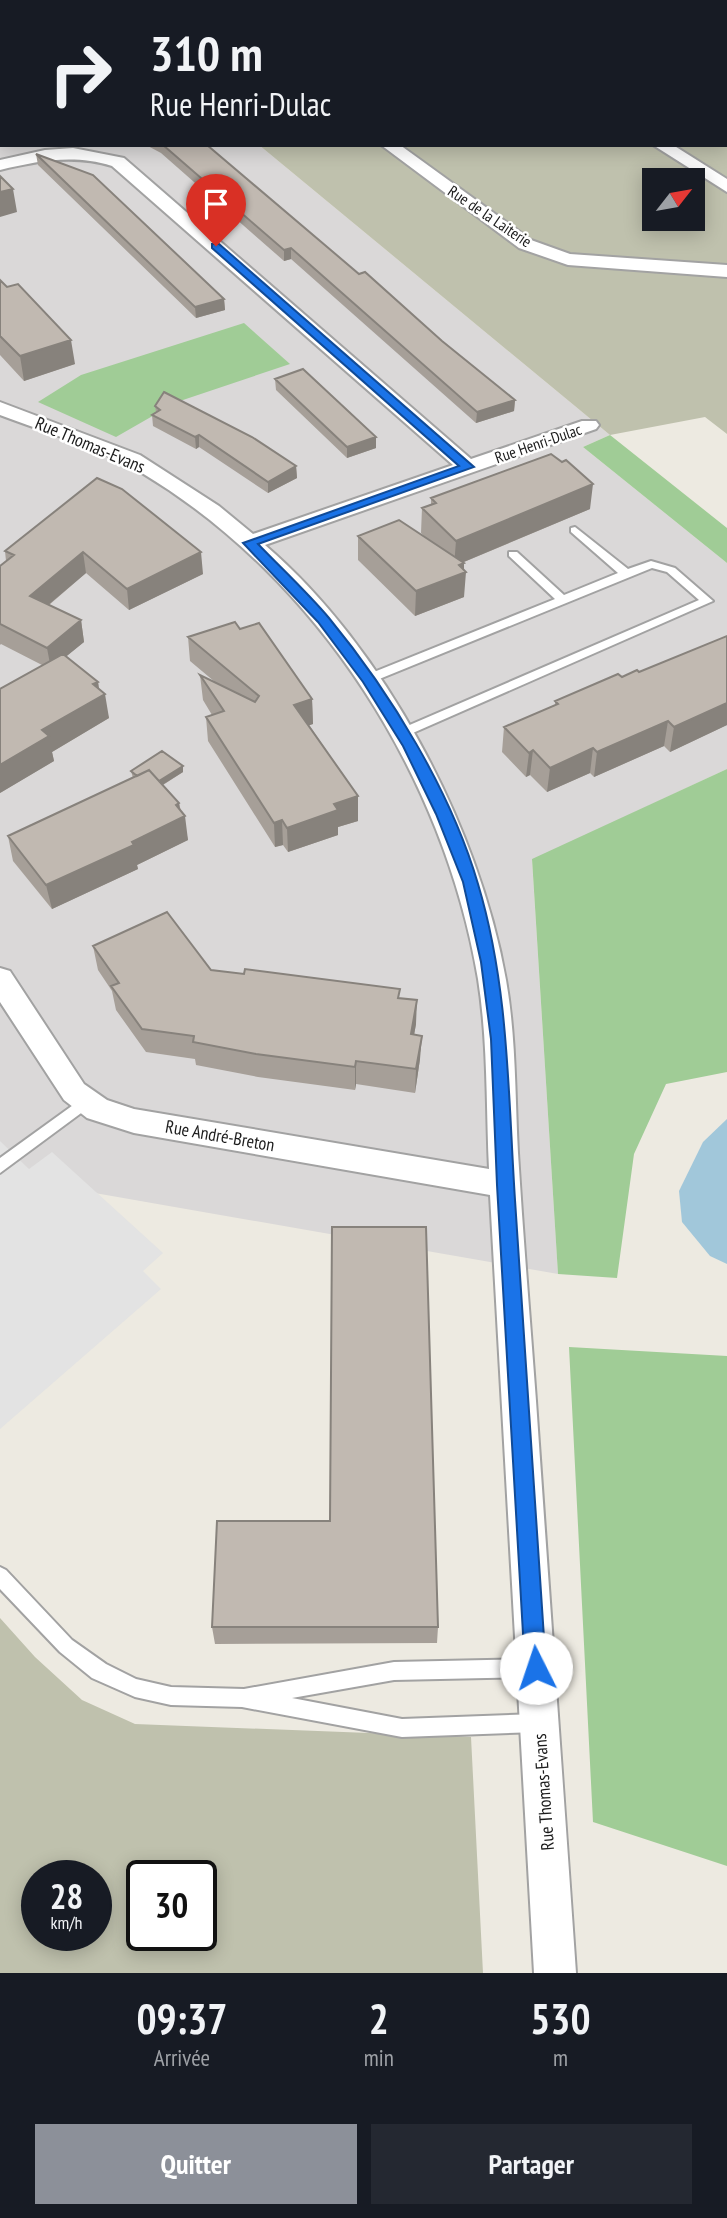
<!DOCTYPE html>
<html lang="fr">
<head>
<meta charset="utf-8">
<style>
  body { margin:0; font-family:"PT Sans Narrow",sans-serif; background:#242831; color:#f1f3f6; height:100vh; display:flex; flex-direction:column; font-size:26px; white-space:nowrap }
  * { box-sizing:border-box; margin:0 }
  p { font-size:23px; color:#9ea1a6 }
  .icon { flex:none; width:38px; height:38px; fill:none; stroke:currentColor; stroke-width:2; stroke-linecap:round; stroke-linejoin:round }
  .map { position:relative; height:1973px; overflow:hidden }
  .side { display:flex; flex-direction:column; background:#171b24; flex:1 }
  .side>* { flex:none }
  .guide { position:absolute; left:0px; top:0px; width:728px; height:147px; box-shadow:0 4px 18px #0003; background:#171b24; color:#f1f3f6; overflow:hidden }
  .needle { width:46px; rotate:59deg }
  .buttons { position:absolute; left:642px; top:168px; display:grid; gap:14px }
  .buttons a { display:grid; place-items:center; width:63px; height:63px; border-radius:0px; background:#171b24; box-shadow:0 4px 18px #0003; font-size:35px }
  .speed { position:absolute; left:21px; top:1860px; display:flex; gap:14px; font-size:35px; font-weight:700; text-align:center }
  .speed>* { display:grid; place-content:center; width:91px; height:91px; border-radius:50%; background:#171b24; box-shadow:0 4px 18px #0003; line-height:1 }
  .speed small { font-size:18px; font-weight:400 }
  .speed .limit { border:4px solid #111; border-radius:10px; background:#fff; color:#111 }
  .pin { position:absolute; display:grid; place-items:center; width:60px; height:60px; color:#fff; margin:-72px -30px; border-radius:50% 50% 50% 0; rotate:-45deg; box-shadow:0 0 7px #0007 }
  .pin .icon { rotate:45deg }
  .me { position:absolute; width:77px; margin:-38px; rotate:356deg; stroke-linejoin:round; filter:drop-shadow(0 0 5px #0008) }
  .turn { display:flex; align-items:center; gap:24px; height:147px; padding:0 35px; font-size:32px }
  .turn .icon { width:91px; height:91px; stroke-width:2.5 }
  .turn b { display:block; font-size:49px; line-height:60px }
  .eta { display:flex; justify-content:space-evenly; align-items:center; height:119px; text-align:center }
  .eta b { font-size:42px; font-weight:700; line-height:49px }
  .action { display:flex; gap:14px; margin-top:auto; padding:14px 35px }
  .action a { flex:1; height:80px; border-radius:0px; background:#8c9099; color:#fff; font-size:28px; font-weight:700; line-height:80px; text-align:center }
  .action a+a { background:#242831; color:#f1f3f6 }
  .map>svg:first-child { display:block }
</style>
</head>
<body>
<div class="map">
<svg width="727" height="1973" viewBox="0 0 727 1973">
  <rect width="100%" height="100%" fill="#edeae1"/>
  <path fill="#dad8d8" d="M0,99L2,145H259L610,435L583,447L727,563V769L532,860L558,1274L49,1185L0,1156Z"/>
  <path fill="#bfc1ad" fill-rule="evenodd" d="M0,0H543L546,2H2L0,99Z
    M727,110V434L705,417L610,435L259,145H726ZM654,180H693V219H654Z
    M0,1618L35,1657L82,1700L135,1724L471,1737L483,1973H0ZM37,1876H96V1936H37ZM142,1876H201V1936H142Z"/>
  <path fill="#a0cc96" d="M244,323L290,364L177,402L116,437L38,402L81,375Z
    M610,435L727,528V563L583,447Z
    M727,769V1072L666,1084L634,1154L617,1278L558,1274L532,859Z
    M569,1347L727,1356V1866L593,1822Z"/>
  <path fill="#e3e3e3" d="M0,1141L29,1169L52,1152L163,1253L143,1271L161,1289L0,1429Z"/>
  <path fill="#a1c7da" d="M727,1119V1264L710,1256L682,1222L679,1191L703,1142Z"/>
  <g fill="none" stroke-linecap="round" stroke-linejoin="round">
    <defs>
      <path id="service" d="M575,527L628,569L651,561L675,568L713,601L406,736H398L396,733L398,730L699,600L667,572L652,568L372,682H364L362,679L364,676L555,599L509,556V552H517L564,595L618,573L571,532V528Z
        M87,1095L92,1097L94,1101L92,1105L0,1173V1158Z
        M0,1567L6,1570L72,1640L106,1664L136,1679L171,1687L244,1689L394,1662L535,1659L542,1661L544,1668L542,1675L535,1677L394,1680L292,1698L402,1719L537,1714L544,1716L546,1723L544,1730L537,1732L402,1737L242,1707L171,1705L135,1697L92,1678L60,1652L0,1589Z"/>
      <path id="minor" d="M170,0H189L169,2Z
        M425,0H441L442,2H426Z
        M381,145H400L531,240L570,254L727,265V277L568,265L519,248Z
        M653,145H673L727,179V192Z
        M73,148L124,158L471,459L582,421H596L599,425L596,429L265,545C384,647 479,826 506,980C516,1037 515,1095 518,1153C523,1236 530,1318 536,1401C549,1592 563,1782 576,1973H534L490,1195L134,1133L87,1118L64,1100L0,1002V968L10,971L84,1084L107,1100L134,1109L489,1169C486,1106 488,1042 478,979C444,777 319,579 142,473C98,447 47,433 0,415V402L140,455L219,506L253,534L453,465L112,166C73,154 39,161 0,170V160L45,150Z"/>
    </defs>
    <use href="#service" stroke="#a2a2a2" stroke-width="4"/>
    <use href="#minor" stroke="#a2a2a2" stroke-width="4"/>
    <use href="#service" fill="#fff" fill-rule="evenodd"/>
    <use href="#minor" fill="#fff" fill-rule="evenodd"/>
  </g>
  <path fill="#a69f98" d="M240,0H402V2H243Z
    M146,145H207L359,274L515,400L514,411L476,423L291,259L284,261L161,153Z
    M36,154L224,299L225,310L196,318L38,165Z
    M0,280L75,364L24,381L0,355Z
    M275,379L376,437V448L347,458L276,390Z
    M155,406L296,466L297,478L268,493L199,447L196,449L153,426L152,415L156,412Z
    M97,478L203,574L129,610L86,573L49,605L81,620L84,642L66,656L98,682L99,689L109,718L52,752L54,761L0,793L42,665L1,644L0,645V566L6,561L5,551Z
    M431,498L590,509L464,562V597L415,616L358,560V536L426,538L421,533L422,508L431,504Z
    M240,629L312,699L313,724L309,725L358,796V821L338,827V835L288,852L283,845L275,847L208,741L206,717L212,715L203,700L200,675L215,682L190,661L188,637Z
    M727,636V725L670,752L664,746L594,777L590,773L547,792L530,775L526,777L502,752L504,727L555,705V701L622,677L639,672Z
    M183,766V772L163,785L179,803L188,840L137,865L138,869L52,909L13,861L8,836L133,778L131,771Z
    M93,946L211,970L400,998L416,1024L414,1035L420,1059L415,1093L356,1084L355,1090L258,1077L196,1065L195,1059L146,1052L116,1010L112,991L98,970Z
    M212,1627H438L437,1643L215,1644Z"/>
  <path fill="#87827c" d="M13,189L17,212L0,217V192Z
    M291,248V259L284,261V250Z
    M224,299L225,310L196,318L195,307Z
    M71,340L75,364L24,381L20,356Z
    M515,400L514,411L476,423L477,412Z
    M199,435V447L196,449L195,437Z
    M376,437V448L347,458V447Z
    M296,466L297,478L268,493V482Z
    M593,484L590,509L454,566L456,541Z
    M83,552L86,573L34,617L30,596Z
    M201,552L203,574L129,610L127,589Z
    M464,563V573L466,572L464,597L415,616L416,591Z
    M81,620L84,642L51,669L47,648Z
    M98,682L100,697L105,694L109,718L52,752L54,761L0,793V765L93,684Z
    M312,699L313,724L295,730L294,705Z
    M727,703V725L670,752L674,727Z
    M668,721L664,746L594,777L597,752Z
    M593,748L590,773L547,792L550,768Z
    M533,750L530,775L526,777L529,753Z
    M183,766V772L151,792V786Z
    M358,796V821L338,827V835L288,852L287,828L334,804Z
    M179,803L181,818L185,816L188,840L137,865L138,869L52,909L46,885L132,842Z
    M282,820L283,845L275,847L274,823Z
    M417,1000L416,1024L410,1057L411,1034Z
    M422,1036L420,1059L415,1093L416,1069Z
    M356,1061V1084L355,1090V1067Z"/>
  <path fill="#c1b9b1" stroke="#87827c" stroke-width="2" d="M254,0H402L400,2H256Z
    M163,145H207L359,274L365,272L442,341L515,400L477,412L291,248L284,250Z
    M36,154L93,175L224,299L195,307Z
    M0,176L13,189L0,192Z
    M0,280L7,287L18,284L71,340L20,356L0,336Z
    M303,369L376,437L347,447L275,379Z
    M164,392L252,437L296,466L268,482L199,435L195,437L152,415L160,410L155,406Z
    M551,454L562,462L566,460L593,484L456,541L422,508L436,503L431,498Z
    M97,478L122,489L201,552L127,589L83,552L30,596L81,620L47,648L0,624V566L14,555L5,551Z
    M399,520L464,563L459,565L466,572L416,591L358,536Z
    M235,622L240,629L259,623L312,699L294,705L358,796L334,804L338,810L287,828L282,820L274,823L206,717L224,711L200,675L255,702L259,696L188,637Z
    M727,636V703L674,727L668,721L597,752L593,748L550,768L533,750L529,753L504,727L558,704L555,701L618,674L622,677L637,670L639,672Z
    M63,654L98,682L93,684L105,694L42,730L49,736L0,765V689Z
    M162,751L183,766L159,781L149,770L137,776L131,771Z
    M149,770L179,803L176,805L185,816L132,842L134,845L46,885L8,836Z
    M167,912L211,970L244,974L245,969L400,989L398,998L417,1000L411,1034L422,1036L416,1069L356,1061L355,1067L256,1054L193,1042L194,1036L142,1029L111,986L119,983L93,946Z
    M332,1227H426L438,1627H212L217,1521H330Z"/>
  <path fill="#1a73e8" stroke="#114b97" stroke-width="2" d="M212,244H219L474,467L258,544C281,568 307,592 329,618C390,692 451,791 478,884C509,987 508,1093 515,1200C525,1356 536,1512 546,1668L543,1675L536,1678L528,1675L525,1668L497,1185L491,1039L481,962L463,882L436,814L403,746L363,682L318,622L243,543L459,466L212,248Z"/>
  <g text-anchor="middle" stroke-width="5" stroke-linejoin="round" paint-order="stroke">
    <g font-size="16" fill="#1b1b1b" stroke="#fff">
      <text transform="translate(490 216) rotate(34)" y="6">Rue de la Laiterie</text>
      <text transform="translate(538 443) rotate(-19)" y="6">Rue Henri-Dulac</text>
    </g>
    <g font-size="18" fill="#1b1b1b" stroke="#fff">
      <text transform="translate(90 445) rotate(23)" y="6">Rue Thomas-Evans</text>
      <text transform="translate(220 1136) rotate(10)" y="6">Rue André-Breton</text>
      <text transform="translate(544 1792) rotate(-94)" y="6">Rue Thomas-Evans</text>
    </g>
  </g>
</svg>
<div class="buttons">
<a><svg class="needle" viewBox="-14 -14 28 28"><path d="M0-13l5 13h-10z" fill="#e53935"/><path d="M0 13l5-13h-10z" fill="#9ea1a6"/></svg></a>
</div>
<div class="speed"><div>28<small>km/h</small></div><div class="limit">30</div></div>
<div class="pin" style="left:216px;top:246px;background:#d93025"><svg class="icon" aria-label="arrive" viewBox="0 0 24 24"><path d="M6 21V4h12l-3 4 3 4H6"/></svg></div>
<svg class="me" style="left:536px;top:1668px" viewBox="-20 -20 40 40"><circle r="19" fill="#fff"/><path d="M0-13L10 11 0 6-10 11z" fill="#1a73e8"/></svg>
<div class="guide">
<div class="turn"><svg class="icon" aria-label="right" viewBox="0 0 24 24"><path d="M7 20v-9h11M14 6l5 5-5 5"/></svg><div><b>310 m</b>Rue Henri-Dulac</div></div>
</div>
</div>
<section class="side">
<div class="eta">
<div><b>09:37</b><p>Arrivée</p></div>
<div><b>2</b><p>min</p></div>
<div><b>530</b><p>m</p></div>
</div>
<div class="action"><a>Quitter</a><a>Partager</a></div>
</section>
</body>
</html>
